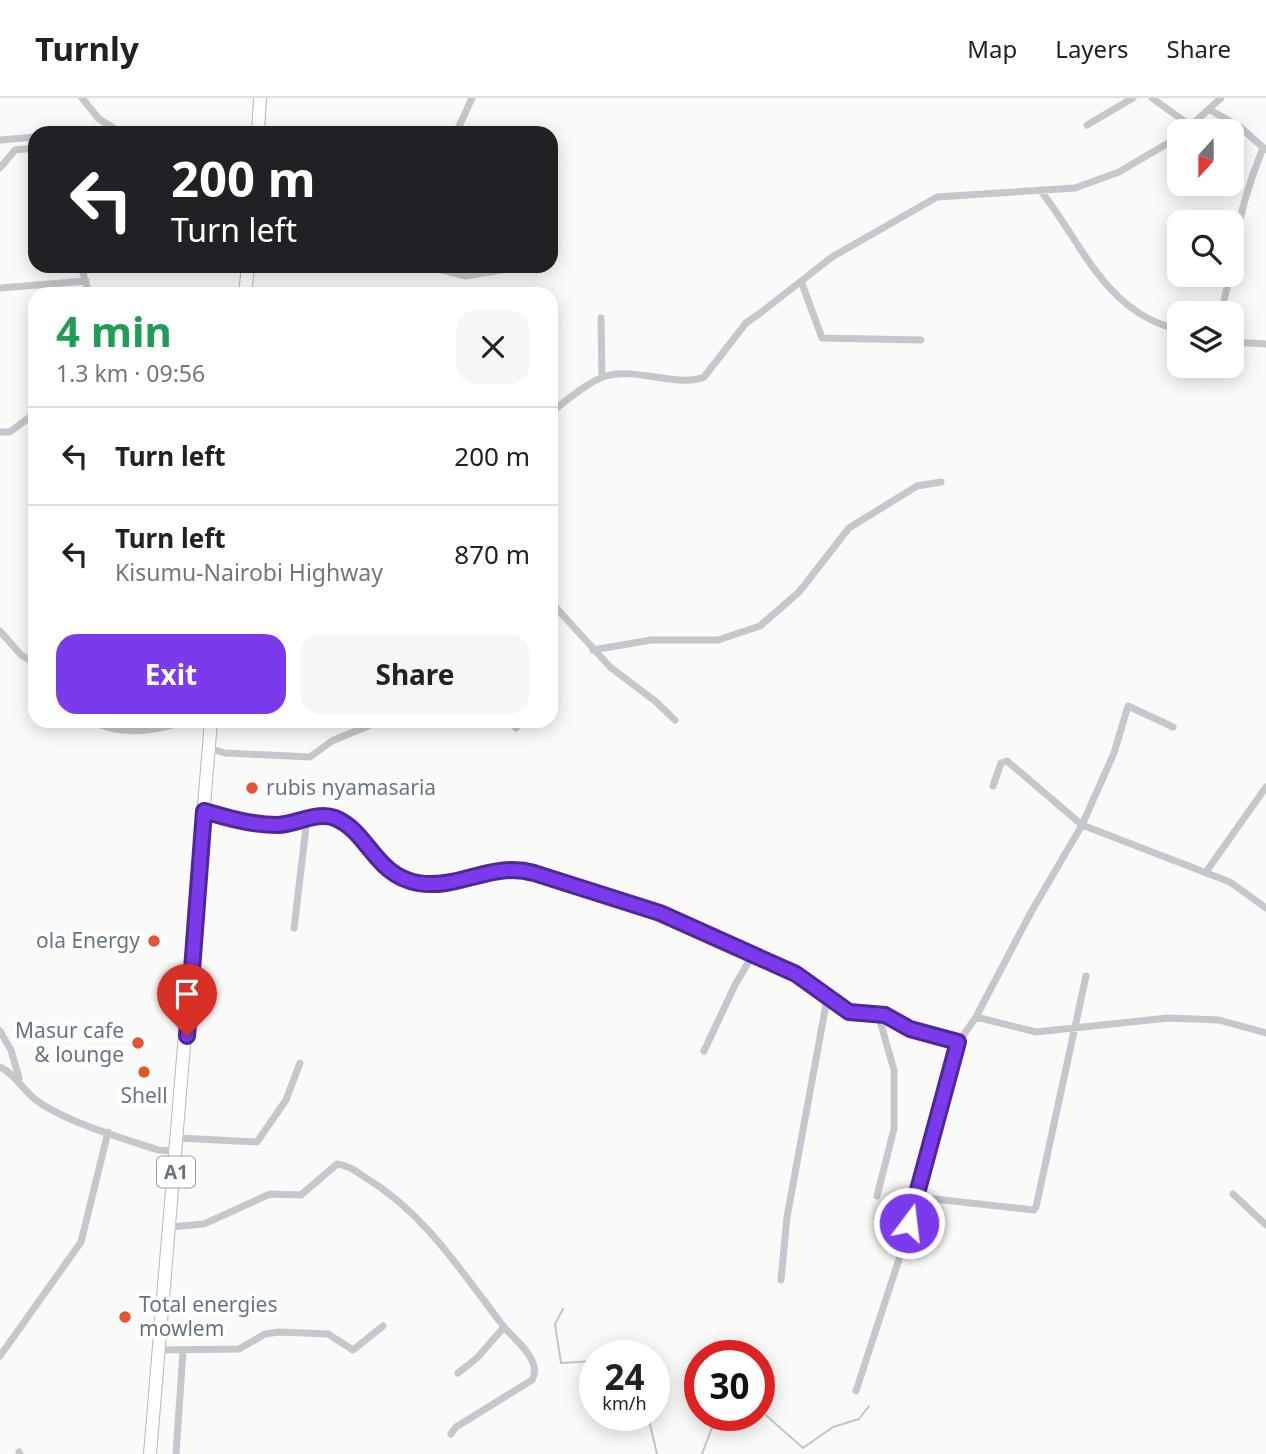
<!DOCTYPE html>
<html lang="en">
<head>
<meta charset="utf-8">
<style>
  body { margin:0; font-family:"Noto Sans",sans-serif; background:#f6f6f6; color:#222; height:100vh; display:flex; flex-direction:column; font-size:26px; white-space:nowrap }
  * { box-sizing:border-box; margin:0 }
  p { font-size:23px; color:#767676 }
  .icon { flex:none; width:38px; height:38px; fill:none; stroke:currentColor; stroke-width:2; stroke-linecap:round; stroke-linejoin:round }
  .map { position:relative; flex:1; overflow:hidden }
  .details { position:absolute; left:28px; top:189px; width:530px; height:441px; display:flex; flex-direction:column; background:#fff; border-radius:21px; box-shadow:0 4px 18px #0003 }
  .details>* { flex:none }
  .banner { position:absolute; left:28px; top:28px; width:530px; height:147px; border-radius:21px; box-shadow:0 4px 18px #0003; background:#202124; color:#fff; overflow:hidden }
  .needle { width:46px; rotate:201deg }
  .tools { position:absolute; left:1167px; top:21px; display:grid; gap:14px }
  .tools a { display:grid; place-items:center; width:77px; height:77px; border-radius:14px; background:#fff; box-shadow:0 4px 18px #0003; font-size:35px }
  .speed { position:absolute; left:579px; top:1242px; display:flex; gap:14px; font-size:35px; font-weight:700; text-align:center }
  .speed>* { display:grid; place-content:center; width:91px; height:91px; border-radius:50%; background:#fff; box-shadow:0 4px 18px #0003; line-height:1 }
  .speed small { font-size:18px; font-weight:400 }
  .speed .limit { border:10px solid #d22; background:#fff; color:#111 }
  .pin { position:absolute; display:grid; place-items:center; width:60px; height:60px; color:#fff; margin:-72px -30px; border-radius:50% 50% 50% 0; rotate:-45deg; box-shadow:0 0 7px #0007 }
  .pin .icon { rotate:45deg }
  .me { position:absolute; width:77px; margin:-38px; rotate:15deg; stroke-linejoin:round; filter:drop-shadow(0 0 5px #0008) }
  .turn { display:flex; align-items:center; gap:24px; height:147px; padding:0 28px; font-size:32px }
  .turn .icon { width:91px; height:91px; stroke-width:2.5 }
  .turn b { display:block; font-size:49px; line-height:60px }
  .round { display:grid; place-items:center; flex:none; width:74px; height:74px; border-radius:21px; background:#f6f6f6 }
  .summary { display:flex; align-items:center; justify-content:space-between; height:119px; padding:0 28px }
  h1 { font-size:42px; font-weight:700; line-height:52px; color:#1e9e55 }
  .primary-button { display:flex; gap:14px; margin-top:auto; padding:14px 28px }
  .primary-button a { flex:1; height:80px; border-radius:21px; background:#7c3aed; color:#fff; font-size:28px; font-weight:700; line-height:80px; text-align:center }
  .primary-button a+a { background:#f6f6f6; color:#222 }
  ul { padding:0; list-style:none }
  li { display:flex; align-items:center; gap:21px; height:98px; padding:0 28px; border-top:2px solid #e0e0e0 }
  li div { flex:1 }
  li b { display:block; font-size:26px }
  li em { font-style:normal }
  header { display:flex; align-items:center; gap:42px; box-sizing:border-box; height:98px; padding:0 35px; background:#fff; border-bottom:2px solid #e0e0e0 }
  header strong { font-size:33px }
  nav { display:flex; gap:38px; margin-inline-start:auto; font-size:24px }
  .map>svg:first-child { display:block }
</style>
</head>
<body>
<header>
<strong>Turnly</strong>
<nav><a>Map</a><a>Layers</a><a>Share</a></nav>
</header>
<div class="map">
<svg width="1266" height="1356" viewBox="0 0 1266 1356">
  <rect width="100%" height="100%" fill="#fafaf8"/>
  <g fill="none" stroke-linecap="round" stroke-linejoin="round">
    <path stroke="#bbc7cb" stroke-width="2" d="M563,1211L555,1226L561,1265L595,1263
      M760,1312L803,1350L833,1329L859,1321L869,1308
      M648,1318L657,1356
      M702,1356L711,1332L722,1318"/>
    <defs>
      <path id="highway" d="M258,35L260,0
        M245,196L248,168
        M150,1356L211,623"/>
    </defs>
    <use href="#highway" stroke="#b4b9bd" stroke-width="14"/>
    <path stroke="#c3c8cc" stroke-width="7" d="M82,0L99,21L120,34
      M1152,0L1191,28
      M1210,12L1240,29L1265,51
      M1087,27L1133,0
      M259,32L277,35
      M1185,33L1221,0
      M75,35L118,34
      M456,35L472,0
      M0,42L35,39
      M0,70L15,52L35,50
      M1040,92C1082,144 1104,215 1180,232
      M1232,161C1238,123 1248,86 1263,50
      M81,168L89,196
      M425,168L466,178L519,169
      M801,183L822,240L921,242
      M0,190L86,183
      M1221,215L1230,177
      M601,220L602,279
      M1232,244L1266,246
      M551,314C568,302 587,284 606,278C636,269 678,290 704,279L746,225L759,216L832,159L937,99L1075,90L1119,74L1180,38
      M0,334H10L35,315
      M551,504L610,569L655,603L675,622
      M0,533L21,557L35,565
      M593,552L651,542H718L760,528L799,494L849,430L917,388L941,384
      M92,623C119,638 156,634 184,623
      M511,623L516,630
      M209,650L225,655L310,659L332,643L380,623
      M993,688L1001,665L1007,663L1082,727L1230,784L1266,810
      M204,713C228,720 252,727 277,727C297,726 316,712 335,720C369,734 374,777 418,785C459,792 491,762 534,775L660,815L796,876L849,914L885,917L910,931L958,945
      M1206,774L1266,689
      M294,830L307,721
      M976,919L1036,934L1168,920L1219,922L1266,935
      M0,933L11,952L19,980
      M704,953L735,887L752,858
      M0,969C17,977 24,995 40,1005C72,1026 122,1040 158,1052L177,1053
      M179,1040L257,1044L286,1002L300,965
      M1233,1096L1266,1127
      M877,1098L894,1031V972L878,916
      M916,1099L1034,1112L1036,1109L1086,878
      M171,1129L204,1126L270,1096L301,1097L337,1066C348,1067 357,1074 366,1080C426,1116 462,1175 504,1229C515,1242 543,1263 532,1282L456,1329L451,1336
      M781,1182L787,1119L827,901
      M158,1252L239,1251L265,1236L279,1234L328,1236L353,1252L383,1228
      M0,1258L81,1144L108,1034
      M458,1275L477,1260L504,1229
      M856,1293L902,1152L958,945L976,919L1030,816L1082,727L1114,655L1128,608L1173,629
      M19,1354L20,1356
      M176,1356L183,1253"/>
    <use href="#highway" stroke="#fff" stroke-width="12"/>
  </g>
  <g fill="none" stroke-linecap="round" stroke-linejoin="round">
    <defs>
      <path id="route" d="M187,938L204,713C228,720 252,727 278,727C297,726 317,713 335,720C369,734 374,777 418,785C459,792 491,763 534,775L660,815L796,876L849,914L885,917L910,931L958,944L909,1125"/>
    </defs>
    <use href="#route" stroke="#51269a" stroke-width="18"/>
    <use href="#route" stroke="#7c3aed" stroke-width="12"/>
  </g>
  <g fill="#e4572e" stroke="#fff" stroke-width="2.5">
    <circle cx="252" cy="690" r="7"/>
    <circle cx="154" cy="843" r="7"/>
    <circle cx="138" cy="945" r="7"/>
    <circle cx="144" cy="974" r="7"/>
    <circle cx="125" cy="1219" r="7"/>
  </g>
  <g text-anchor="middle" stroke-width="7" stroke-linejoin="round" paint-order="stroke">
    <rect fill="#fff" stroke="#939fa8" stroke-width="2" x="157" y="1058.5" width="38" height="31" rx="5"/>
    <g font-size="19" font-weight="bold" fill="#657683">
      <text x="176" y="1081">A1</text>
    </g>
    <g font-size="21" fill="#657683" stroke="#fff" text-anchor="start">
      <text x="266" y="697">rubis nyamasaria</text>
      <text x="140" y="850" text-anchor="end">ola Energy</text>
      <text x="124" y="940" text-anchor="end">Masur cafe<tspan x="124" dy="24">&amp; lounge</tspan></text>
      <text x="144" y="1005" text-anchor="middle">Shell</text>
      <text x="139" y="1214">Total energies<tspan x="139" dy="24">mowlem</tspan></text>
    </g>
  </g>
</svg>
<div class="tools">
<a><svg class="needle" viewBox="-14 -14 28 28"><path d="M0-13l5 13h-10z" fill="#e53935"/><path d="M0 13l5-13h-10z" fill="#767676"/></svg></a>
<a><svg class="icon" aria-label="search" viewBox="0 0 24 24"><circle cx="10" cy="10" r="6"/><path d="M15 15l6 6"/></svg></a>
<a><svg class="icon" aria-label="layers" viewBox="0 0 24 24"><path d="M12 4l9 5-9 5-9-5zM3 14l9 5 9-5"/></svg></a>
</div>
<div class="speed"><div>24<small>km/h</small></div><div class="limit">30</div></div>
<div class="pin" style="left:187px;top:938px;background:#d93025"><svg class="icon" aria-label="arrive" viewBox="0 0 24 24"><path d="M6 21V4h12l-3 4 3 4H6"/></svg></div>
<svg class="me" style="left:909px;top:1125px" viewBox="-20 -20 40 40"><circle r="17" fill="#7c3aed" stroke="#fff" stroke-width="3"/><path d="M0-11L8 9 0 5-8 9z" fill="#fff"/></svg>
<div class="banner">
<div class="turn"><svg class="icon" aria-label="left" viewBox="0 0 24 24"><path d="M17 20v-9H6M10 6l-5 5 5 5"/></svg><div><b>200 m</b>Turn left</div></div>
</div>
<section class="details">
<div class="summary"><div><h1>4 min</h1><p>1.3 km · 09:56</p></div><a class="round"><svg class="icon" aria-label="close" viewBox="0 0 24 24"><path d="M6 6l12 12M18 6L6 18"/></svg></a></div>
<ul>
<li><svg class="icon" aria-label="left" viewBox="0 0 24 24"><path d="M17 20v-9H6M10 6l-5 5 5 5"/></svg><div><b>Turn left</b></div><em>200 m</em></li>
<li><svg class="icon" aria-label="left" viewBox="0 0 24 24"><path d="M17 20v-9H6M10 6l-5 5 5 5"/></svg><div><b>Turn left</b><p>Kisumu-Nairobi Highway</p></div><em>870 m</em></li>
</ul>
<div class="primary-button"><a>Exit</a><a>Share</a></div>
</section>
</div>
</body>
</html>
